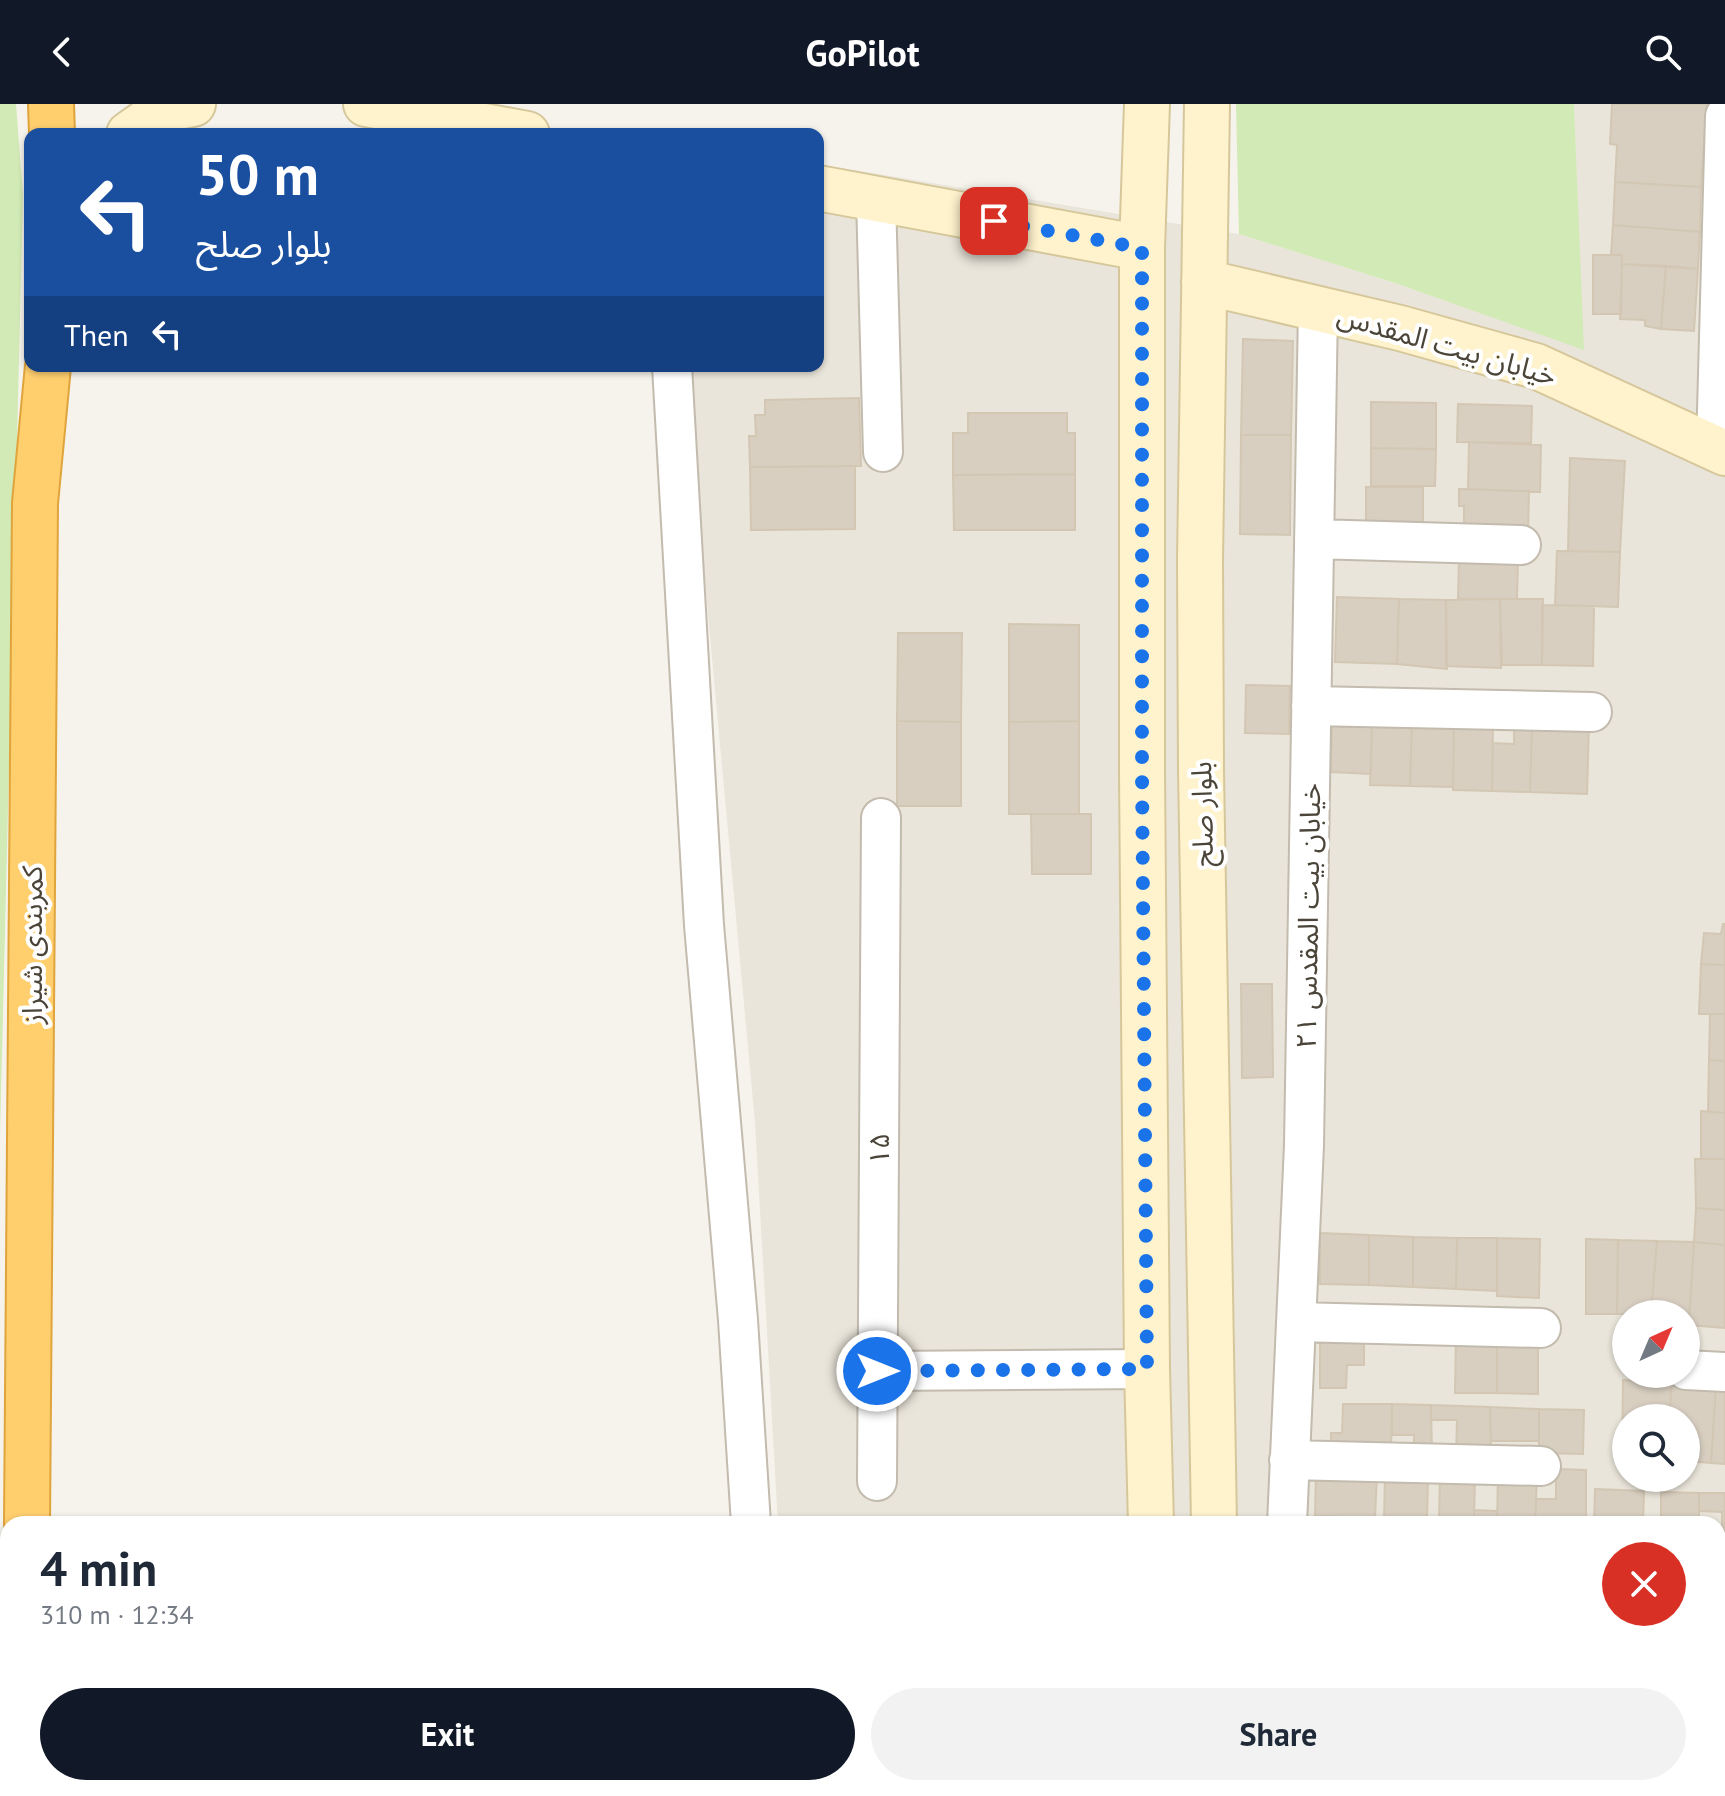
<!DOCTYPE html>
<html lang="en">
<head>
<meta charset="utf-8">
<style>
  body { margin:0; font-family:"PT Sans","Noto Sans Arabic",sans-serif; background:#f2f2f3; color:#1f2937; height:100vh; display:flex; flex-direction:column; font-size:30px; white-space:nowrap }
  * { box-sizing:border-box; margin:0 }
  p { font-size:26px; color:#747a83 }
  .icon { flex:none; width:44px; height:44px; fill:none; stroke:currentColor; stroke-width:2; stroke-linecap:round; stroke-linejoin:round }
  .map { position:relative; flex:1; overflow:hidden }
  .sheet { position:absolute; left:0px; top:1412px; width:1726px; height:280px; display:flex; flex-direction:column; background:#fff; border-radius:24px 24px 0 0; box-shadow:0 2px 6px #0004 }
  .sheet>* { flex:none }
  .guide { position:absolute; left:24px; top:24px; width:800px; height:244px; border-radius:16px; box-shadow:0 2px 6px #0004; background:#1a4fa0; color:#fff; overflow:hidden }
  .needle { width:52px; rotate:44deg }
  .tools { position:absolute; left:1612px; top:1196px; display:grid; gap:16px }
  .tools a { display:grid; place-items:center; width:88px; height:88px; border-radius:50%; background:#fff; box-shadow:0 2px 6px #0004; font-size:40px }
  .pin { position:absolute; display:grid; place-items:center; width:68px; height:68px; color:#fff; margin:-34px; border-radius:16px; box-shadow:0 4px 12px #0006 }
  .me { position:absolute; width:88px; margin:-44px; rotate:90deg; stroke-linejoin:round; filter:drop-shadow(0 0 6px #0008) }
  .turn { display:flex; align-items:center; gap:28px; height:168px; padding:0 40px; font-size:36px }
  .turn .icon { width:104px; height:104px; stroke-width:2.5 }
  .turn b { display:block; font-size:56px; line-height:68px }
  .then { display:flex; align-items:center; height:76px; padding:0 40px; background:#0003; gap:16px; font-size:30px }
  .round { display:grid; place-items:center; flex:none; width:84px; height:84px; border-radius:42px; background:#f2f2f3 }
  .summary { display:flex; align-items:center; justify-content:space-between; height:136px; padding:0 40px }
  h1 { font-size:48px; font-weight:600; line-height:60px }
  .primary-button { display:flex; gap:16px; margin-top:auto; padding:16px 40px }
  .primary-button a { flex:1; height:92px; border-radius:48px; background:#111827; color:#fff; font-size:32px; font-weight:600; line-height:92px; text-align:center }
  .primary-button a+a { background:#f2f2f3; color:#1f2937 }
  header { display:flex; justify-content:space-between; align-items:center; height:104px; padding:0 40px; background:#111827; color:#fff; font-size:36px; font-weight:600 }
  .map>svg:first-child { display:block }
</style>
</head>
<body>
<header><svg class="icon" aria-label="back" viewBox="0 0 24 24"><path d="M15 5l-7 7 7 7"/></svg>GoPilot<svg class="icon" aria-label="search" viewBox="0 0 24 24"><circle cx="10" cy="10" r="6"/><path d="M15 15l6 6"/></svg></header>
<div class="map">
<svg width="1725" height="1692" viewBox="0 0 1725 1692">
  <rect width="100%" height="100%" fill="#f6f3ec"/>
  <path fill="#eae5da" fill-rule="evenodd" d="M1574,0H1725V1692H794V1684H1718V1420H778L755,1019L685,262H818V60L1239,130L1398,180L1583,245ZM1626,1210H1686V1270H1626ZM1626,1314H1686V1374H1626Z"/>
  <path fill="#d2eab5" d="M0,0H16L23,91L0,1031Z
    M1236,0H1574L1584,246L1398,180L1239,130Z"/>
  <path fill="#d8cfc1" stroke="#d3c7b4" stroke-width="2" d="M1612,0H1707L1701,83L1615,78L1617,41L1610,40Z
    M1615,78L1701,83L1700,128L1613,121Z
    M1613,121L1700,128L1698,165L1622,160V151H1611Z
    M1593,151H1622L1621,210H1593Z
    M1622,160L1666,162L1661,225L1645,222V216L1620,215Z
    M1666,162L1698,165L1694,227L1661,225Z
    M1243,235L1293,237L1291,331H1241Z
    M859,294L861,362L750,363L749,332H756L755,311H765V296Z
    M1371,298L1436,299V345L1371,344Z
    M1458,300L1532,302L1531,339L1457,338Z
    M968,309H1067V329H1075V370L953,371V329H968Z
    M1241,331H1291L1290,431L1240,430Z
    M1469,338L1541,341L1540,388L1468,385Z
    M1371,344L1436,345L1435,382H1371Z
    M1570,354L1625,357L1620,448L1568,447Z
    M855,362V425L751,426L750,363Z
    M1075,370V426H954L953,371Z
    M1366,383H1423V424L1366,425Z
    M1459,385L1529,387L1528,430L1464,428V402H1459Z
    M1557,447L1620,448L1618,503L1555,501Z
    M1459,454L1518,457L1517,495H1458Z
    M1337,493L1399,495L1397,560L1335,558Z
    M1399,495L1446,496L1447,565L1397,560Z
    M1500,495L1501,564L1446,562V496Z
    M1500,495H1543L1542,561H1502Z
    M1542,501L1594,502L1593,562L1542,561Z
    M1009,520L1079,521V617L1009,618Z
    M898,529H962L961,618L897,617Z
    M1246,581L1290,582L1289,630L1245,629Z
    M1332,614L1372,616L1371,670L1331,668Z
    M1372,616L1412,617L1410,682L1370,681Z
    M897,617L961,618V702H897Z
    M1079,617V710H1009V618Z
    M1412,617L1454,618L1453,683L1410,682Z
    M1454,618L1493,619L1492,687L1453,686Z
    M1589,619L1587,690L1530,688L1532,624Z
    M1514,623L1532,624L1530,688L1492,687L1493,639L1514,640Z
    M1031,710H1091V770H1032Z
    M1723,820H1725V861L1701,860L1704,829L1721,830Z
    M1701,860L1725,861V910H1699Z
    M1241,880H1272L1273,973L1242,974Z
    M1710,910H1725V957L1709,956Z
    M1709,956L1725,957V1009L1708,1008Z
    M1701,1007L1725,1009V1055H1701Z
    M1695,1055H1725V1106L1696,1104Z
    M1696,1104L1725,1106V1141L1694,1138Z
    M1320,1129L1369,1131V1181L1320,1180Z
    M1369,1131L1413,1133V1183L1369,1181Z
    M1413,1133L1457,1134L1456,1185L1413,1183Z
    M1457,1134H1497V1187L1456,1185Z
    M1497,1134L1540,1135L1539,1194L1497,1192Z
    M1586,1135L1618,1136L1617,1210H1586Z
    M1618,1136L1657,1137L1651,1210H1617Z
    M1657,1137L1694,1138L1689,1214H1686V1210H1651Z
    M1694,1138L1725,1141V1224L1689,1221Z
    M1320,1231L1364,1232V1261H1347L1346,1284H1320Z
    M1456,1231H1497V1289H1455Z
    M1497,1231L1538,1232V1290L1497,1289Z
    M1623,1276L1672,1279L1669,1314H1626V1354L1622,1353Z
    M1672,1279L1716,1283L1711,1359L1686,1357V1314H1669Z
    M1716,1283L1725,1284V1360L1711,1359Z
    M1343,1300H1392L1391,1349H1331V1329H1342Z
    M1392,1300L1431,1301L1432,1350H1414V1331H1392Z
    M1431,1301L1490,1303L1491,1350L1456,1351L1457,1316H1431Z
    M1490,1303L1539,1305V1337H1491Z
    M1539,1305L1584,1306L1583,1350L1539,1349Z
    M1556,1365L1586,1366V1420H1535L1536,1395H1556Z
    M1316,1368L1377,1370L1375,1414L1315,1412Z
    M1385,1371L1428,1372L1427,1416L1384,1415Z
    M1498,1371L1537,1372L1535,1420L1497,1419Z
    M1440,1372L1475,1373L1474,1417L1439,1416Z
    M1595,1385L1644,1387L1643,1419L1618,1418V1420H1594Z
    M1661,1388L1699,1389V1420H1661Z
    M1699,1389H1725V1437H1722V1408L1699,1407Z
    M1474,1406L1497,1407V1419L1474,1417Z
    M1333,1413L1375,1414V1420H1333Z
    M1375,1414L1432,1416V1420H1375Z
    M1453,1416L1486,1418V1420H1453Z
    M1718,1514L1725,1515V1582H1718Z
    M1718,1653H1725V1692H1684L1685,1684H1718Z
    M1335,1684H1389V1689L1335,1688Z
    M1420,1684H1476V1692L1420,1691Z
    M1503,1684H1548V1692H1503Z
    M1548,1684H1592V1692H1548Z
    M1592,1684H1635V1692H1592Z
    M1635,1684H1685L1684,1692H1635Z
    M1335,1688L1389,1689V1692H1335Z"/>
  <g fill="none" stroke-linecap="round" stroke-linejoin="round">
    <defs>
      <path id="street" d="M876,95L883,348
        M672,262L704,821L738,1216L751,1420
        M1716,344L1725,12
        M1314,435L1521,441
        M1311,602L1592,608
        M1296,1218L1541,1224
        M1686,1266L1725,1268
        M877,1267L1147,1265
        M1289,1356L1541,1362
        M877,1377L881,714
        M1287,1420L1304,1041L1318,204
        M1718,1454H1725
        M1718,1642H1725
        M759,1684L760,1692
        M1283,1692V1684"/>
      <path id="secondary" d="M366,0L527,30
        M1147,0L1142,144V668L1147,1265L1151,1420
        M1207,0L1200,456L1201,667L1214,1420
        M129,30L163,6L193,0
        M818,84L1142,144
        M1204,178L1400,224L1536,262L1725,349
        M1158,1684V1692
        M1219,1684V1692"/>
      <path id="highway" d="M51,0L52,30
        M27,1420L35,399L48,262
        M24,1692V1684"/>
    </defs>
    <use href="#street" stroke="#c2bbae" stroke-width="42"/>
    <use href="#secondary" stroke="#d6c79b" stroke-width="48"/>
    <use href="#highway" stroke="#e0a43c" stroke-width="48"/>
    <use href="#street" stroke="#fff" stroke-width="38"/>
    <use href="#secondary" stroke="#fff3cd" stroke-width="44"/>
    <use href="#highway" stroke="#ffcf6e" stroke-width="44"/>
  </g>
  <g fill="none" stroke-linecap="round" stroke-linejoin="round">
    <path stroke="#1a73e8" stroke-width="14" stroke-dasharray="0 25.2" d="M877,1267L1147,1265L1142,668V144L994,117"/>
  </g>
  <g text-anchor="middle" stroke-width="8" stroke-linejoin="round" paint-order="stroke">
    <g font-size="28" fill="#4b4439" stroke="#fff">
      <text transform="translate(1447 241) rotate(16)" y="10">خیابان بیت المقدس</text>
      <text transform="translate(1202 710) rotate(-91)" y="10">بلوار صلح</text>
      <text transform="translate(1308 812) rotate(-89)" y="10">خیابان بیت المقدس ۲۱</text>
      <text transform="translate(32 841) rotate(-90)" y="10">کمربندی شیراز</text>
      <text transform="translate(879 1045) rotate(-90)" y="10">۱۵</text>
    </g>
  </g>
</svg>
<div class="tools">
<a><svg class="needle" viewBox="-14 -14 28 28"><path d="M0-13l5 13h-10z" fill="#e53935"/><path d="M0 13l5-13h-10z" fill="#747a83"/></svg></a>
<a><svg class="icon" aria-label="search" viewBox="0 0 24 24"><circle cx="10" cy="10" r="6"/><path d="M15 15l6 6"/></svg></a>
</div>
<div class="pin" style="left:994px;top:117px;background:#d93025"><svg class="icon" aria-label="arrive" viewBox="0 0 24 24"><path d="M6 21V4h12l-3 4 3 4H6"/></svg></div>
<svg class="me" style="left:877px;top:1267px" viewBox="-20 -20 40 40"><circle r="17" fill="#1a73e8" stroke="#fff" stroke-width="3"/><path d="M0-11L8 9 0 5-8 9z" fill="#fff"/></svg>
<div class="guide">
<div class="turn"><svg class="icon" aria-label="left" viewBox="0 0 24 24"><path d="M17 20v-9H6M10 6l-5 5 5 5"/></svg><div><b>50 m</b>بلوار صلح</div></div>
<div class="then">Then<svg class="icon" aria-label="left" viewBox="0 0 24 24"><path d="M17 20v-9H6M10 6l-5 5 5 5"/></svg></div>
</div>
<section class="sheet">
<div class="summary"><div><h1>4 min</h1><p>310 m · 12:34</p></div><a class="round" style="background:#d93025;color:#fff"><svg class="icon" aria-label="close" viewBox="0 0 24 24"><path d="M6 6l12 12M18 6L6 18"/></svg></a></div>
<div class="primary-button"><a>Exit</a><a>Share</a></div>
</section>
</div>
</body>
</html>
